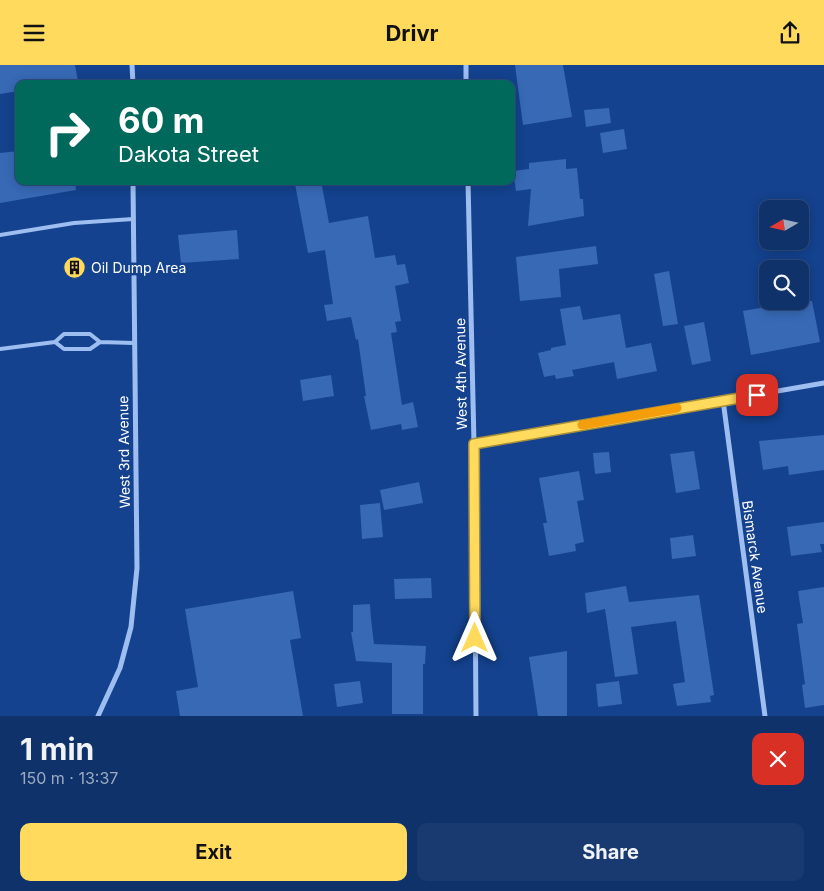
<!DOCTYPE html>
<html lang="en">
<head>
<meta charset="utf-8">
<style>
  body { margin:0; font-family:Inter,sans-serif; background:#183a70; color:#f1f3f6; height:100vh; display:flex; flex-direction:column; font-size:19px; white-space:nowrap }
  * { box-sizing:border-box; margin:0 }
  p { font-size:16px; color:#9baac1 }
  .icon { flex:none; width:28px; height:28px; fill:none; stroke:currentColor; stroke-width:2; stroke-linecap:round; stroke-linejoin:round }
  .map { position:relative; height:651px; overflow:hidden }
  .drawer { display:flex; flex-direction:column; background:#0f326a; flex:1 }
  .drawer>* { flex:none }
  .hud { position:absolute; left:15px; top:15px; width:500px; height:105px; border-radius:10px; box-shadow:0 2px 12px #0003,0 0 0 1px #2f4d7e; background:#00695c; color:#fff; overflow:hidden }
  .needle { width:32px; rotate:261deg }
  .controls { position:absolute; left:759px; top:135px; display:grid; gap:10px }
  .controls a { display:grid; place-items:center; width:50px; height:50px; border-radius:10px; background:#0f326a; box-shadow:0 2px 12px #0003,0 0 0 1px #2f4d7e; font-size:25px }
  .pin { position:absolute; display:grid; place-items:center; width:42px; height:42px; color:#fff; margin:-21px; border-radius:10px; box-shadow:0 2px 8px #0006 }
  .me { position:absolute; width:55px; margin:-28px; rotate:0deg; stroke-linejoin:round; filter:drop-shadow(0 0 4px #0008) }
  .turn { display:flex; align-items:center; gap:18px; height:105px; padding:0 20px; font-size:22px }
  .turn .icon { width:65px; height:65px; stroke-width:2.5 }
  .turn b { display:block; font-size:35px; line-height:42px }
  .round { display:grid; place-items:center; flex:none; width:52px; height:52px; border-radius:10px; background:#183a70 }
  .headline { display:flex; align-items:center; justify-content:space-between; height:85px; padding:0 20px }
  h1 { font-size:30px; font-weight:700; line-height:38px }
  .cta { display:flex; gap:10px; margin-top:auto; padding:10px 20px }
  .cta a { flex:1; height:58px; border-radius:10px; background:#ffda5d; color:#111; font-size:20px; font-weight:700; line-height:58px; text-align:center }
  .cta a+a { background:#183a70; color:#f1f3f6 }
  header { display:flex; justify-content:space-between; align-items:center; height:65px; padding:0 20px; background:#ffda5d; color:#111; font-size:22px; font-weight:700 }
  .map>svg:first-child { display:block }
</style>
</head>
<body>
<header><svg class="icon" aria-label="menu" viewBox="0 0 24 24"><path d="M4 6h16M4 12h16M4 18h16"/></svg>Drivr<svg class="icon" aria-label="share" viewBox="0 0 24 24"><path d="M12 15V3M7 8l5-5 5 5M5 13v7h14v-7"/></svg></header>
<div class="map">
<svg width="824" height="651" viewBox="0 0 824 651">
  <rect width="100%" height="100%" fill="#14428e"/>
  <path fill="#3769b5" d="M0,0H75L78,16L60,19H19V26L0,29Z
    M515,0H563L572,52L523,60Z
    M609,43L611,58L586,62L584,45Z
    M624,64L627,84L603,88L600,68Z
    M19,86V116H75L76,125L0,138V88Z
    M566,94V104L577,103L580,134H583L584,151L528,161L531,124L516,126L513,106L529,104V98Z
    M312,116H321L329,158L368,151L375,193L395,190L397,200L405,199L409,218L395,221L401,256L395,257L397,267L391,268L402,340L413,337L418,362L402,365L401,359L371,365L364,331H366L358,274L356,275L351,252L327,256L324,240L333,239L325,185L308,188L295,119Z
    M237,165L239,194L181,198L178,170Z
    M596,181L598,199L559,204L561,232L520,236L516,192Z
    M669,206L678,259L663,261L654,209Z
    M800,236H812L820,277L751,290L743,246Z
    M580,241L583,255L620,249L626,283L651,278L657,306L617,314L614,297L572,305L574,311L556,314L555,310L544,312L538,288L551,285V283L566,280L560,244Z
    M704,257L711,296L692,300L684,261Z
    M331,310L334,331L303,336L300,315Z
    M824,370V405L789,410L788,401L763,405L759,376Z
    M694,386L700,424L676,428L670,389Z
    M609,387L611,407L595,409L593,388Z
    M579,406L584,435L577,436L584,477L575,479L576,486L549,491L543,458H547L539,413Z
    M419,417L423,438L384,445L380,425Z
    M380,438L383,472L362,474L360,440Z
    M824,457V479H820L822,487L791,491L787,462Z
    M693,470L696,491L672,494L670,473Z
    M431,513L432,533L395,534L394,514Z
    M626,521L629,537L699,530L714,630L710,631L711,637L677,641L673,619L685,617L676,556L631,562L638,609L615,612L605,544L587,548L585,528Z
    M824,522V640L805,643L802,620L805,619L797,559L803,558L798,526Z
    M293,526L301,573L290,575L303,651H180L176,626L198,622L185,544Z
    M370,539L371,554L374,579L426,581L425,599H423V649H392V598L356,596L351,567H353V540Z
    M567,586V651H538L529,592Z
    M360,616L363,638L337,642L334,619Z
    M619,616L622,639L598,642L596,619Z"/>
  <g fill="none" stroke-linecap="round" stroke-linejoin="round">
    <path stroke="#9ebef1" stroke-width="4" d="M0,170L74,158L133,154
      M100,277L90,269H64L55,277L64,284H90L100,277L134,278
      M0,284L55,277"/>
    <path stroke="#9ebef1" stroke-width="5" d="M132,0L133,19
      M466,0V19
      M468,116L474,379L476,651
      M723,335L765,651
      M474,379L824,318
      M98,651L120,603L131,562L137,503L133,116"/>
  </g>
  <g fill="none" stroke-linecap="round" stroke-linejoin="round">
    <defs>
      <path id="route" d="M475,573L474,379L757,330"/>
    </defs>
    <use href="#route" stroke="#a68e3c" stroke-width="12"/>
    <use href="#route" stroke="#ffda5d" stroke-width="9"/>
    <path stroke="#f59e0b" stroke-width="9" d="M582,360L677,343"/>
  </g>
  <defs>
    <symbol id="building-disc" viewBox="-11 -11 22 22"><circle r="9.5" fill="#ffda5d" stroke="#14428e"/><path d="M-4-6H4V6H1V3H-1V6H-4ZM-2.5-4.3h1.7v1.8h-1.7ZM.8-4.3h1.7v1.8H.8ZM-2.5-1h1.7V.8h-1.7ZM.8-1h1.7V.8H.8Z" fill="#111"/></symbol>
  </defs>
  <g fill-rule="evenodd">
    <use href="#building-disc" x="62" y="190" width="25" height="25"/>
  </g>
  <g text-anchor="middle" stroke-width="5" stroke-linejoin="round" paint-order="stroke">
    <g font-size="14" fill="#fff" stroke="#14428e" text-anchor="start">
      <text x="91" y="208">Oil Dump Area</text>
    </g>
    <g font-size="14" fill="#fff" stroke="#14428e">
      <text transform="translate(461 309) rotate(-91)" y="5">West 4th Avenue</text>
      <text transform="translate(124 387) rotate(-91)" y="5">West 3rd Avenue</text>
      <text transform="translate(755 492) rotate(82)" y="5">Bismarck Avenue</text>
    </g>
  </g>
</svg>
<div class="controls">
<a><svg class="needle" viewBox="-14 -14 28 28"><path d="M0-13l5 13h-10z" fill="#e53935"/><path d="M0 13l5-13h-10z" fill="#9baac1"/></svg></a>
<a><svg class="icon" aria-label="search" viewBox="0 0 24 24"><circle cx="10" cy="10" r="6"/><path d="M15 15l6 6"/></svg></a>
</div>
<div class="pin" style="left:757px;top:330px;background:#d93025"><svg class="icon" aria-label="arrive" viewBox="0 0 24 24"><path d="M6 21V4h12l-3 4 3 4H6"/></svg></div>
<svg class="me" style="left:475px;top:573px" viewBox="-20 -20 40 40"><path d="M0-17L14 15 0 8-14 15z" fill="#ffda5d" stroke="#fff" stroke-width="4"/></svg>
<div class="hud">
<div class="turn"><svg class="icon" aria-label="right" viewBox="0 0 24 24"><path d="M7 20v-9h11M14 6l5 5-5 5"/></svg><div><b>60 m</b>Dakota Street</div></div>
</div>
</div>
<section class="drawer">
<div class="headline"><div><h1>1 min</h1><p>150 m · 13:37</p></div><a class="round" style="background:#d93025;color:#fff"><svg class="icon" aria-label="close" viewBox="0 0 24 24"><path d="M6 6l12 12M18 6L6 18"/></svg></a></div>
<div class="cta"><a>Exit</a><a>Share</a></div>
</section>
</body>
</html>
